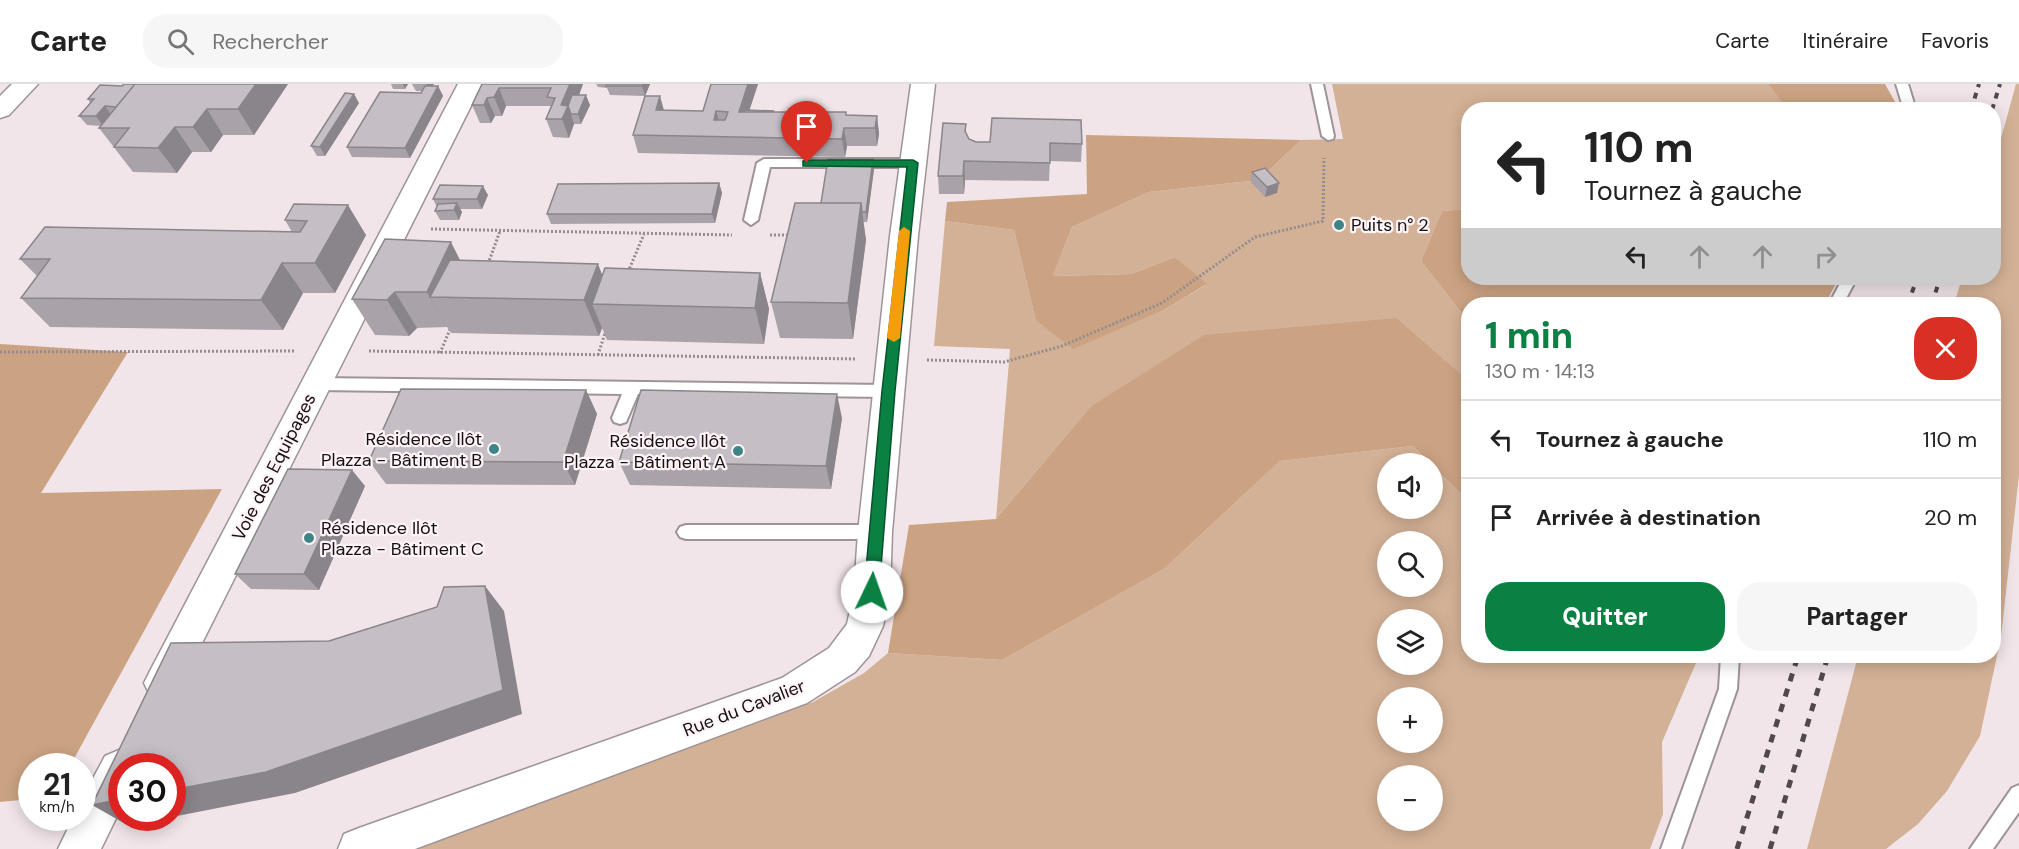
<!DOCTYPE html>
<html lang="fr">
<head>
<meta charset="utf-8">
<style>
  body { margin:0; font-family:"DM Sans",sans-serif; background:#f6f6f6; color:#222; height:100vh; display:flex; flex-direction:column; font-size:22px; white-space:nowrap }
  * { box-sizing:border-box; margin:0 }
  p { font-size:20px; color:#767676 }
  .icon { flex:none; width:33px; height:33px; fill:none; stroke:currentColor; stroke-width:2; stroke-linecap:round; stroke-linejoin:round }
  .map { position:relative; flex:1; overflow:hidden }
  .panel { position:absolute; left:1461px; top:213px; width:540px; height:366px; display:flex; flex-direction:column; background:#fff; border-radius:24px; box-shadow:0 3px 15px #0003 }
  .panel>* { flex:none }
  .banner { position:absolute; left:1461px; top:18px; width:540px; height:183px; border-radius:24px; box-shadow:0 3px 15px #0003; background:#fff; color:#222; overflow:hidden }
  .fabs { position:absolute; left:1377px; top:369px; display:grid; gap:12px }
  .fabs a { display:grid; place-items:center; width:66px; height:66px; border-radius:50%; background:#fff; box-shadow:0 3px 15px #0003; font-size:30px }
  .speed { position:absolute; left:18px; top:669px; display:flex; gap:12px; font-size:30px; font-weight:700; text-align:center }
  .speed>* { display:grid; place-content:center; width:78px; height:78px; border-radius:50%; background:#fff; box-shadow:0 3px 15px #0003; line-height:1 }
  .speed small { font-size:15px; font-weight:400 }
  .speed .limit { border:9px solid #d22; background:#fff; color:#111 }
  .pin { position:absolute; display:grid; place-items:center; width:51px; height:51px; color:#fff; margin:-62px -26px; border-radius:50% 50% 50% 0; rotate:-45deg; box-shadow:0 0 6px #0007 }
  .pin .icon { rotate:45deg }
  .me { position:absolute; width:66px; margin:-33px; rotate:3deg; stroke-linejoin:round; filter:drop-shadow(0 0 4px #0008) }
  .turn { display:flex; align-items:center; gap:21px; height:126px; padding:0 24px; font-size:27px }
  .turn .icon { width:78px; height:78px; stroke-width:2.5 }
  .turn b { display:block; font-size:42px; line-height:51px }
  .lanes { display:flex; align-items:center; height:57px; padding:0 24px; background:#0003; justify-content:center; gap:30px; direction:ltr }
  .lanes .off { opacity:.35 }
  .round { display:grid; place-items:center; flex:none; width:63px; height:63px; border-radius:24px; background:#f6f6f6 }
  .headline { display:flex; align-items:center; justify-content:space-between; height:102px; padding:0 24px }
  h1 { font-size:36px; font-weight:800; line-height:45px; color:#0b8043 }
  .primary-button { display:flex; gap:12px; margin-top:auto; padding:12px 24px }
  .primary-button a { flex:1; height:69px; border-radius:24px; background:#0b8043; color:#fff; font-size:24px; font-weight:800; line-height:69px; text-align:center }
  .primary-button a+a { background:#f6f6f6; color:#222 }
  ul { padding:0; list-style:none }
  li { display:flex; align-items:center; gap:18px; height:78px; padding:0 24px; border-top:2px solid #e0e0e0 }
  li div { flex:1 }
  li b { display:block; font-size:22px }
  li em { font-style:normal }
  header { display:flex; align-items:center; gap:36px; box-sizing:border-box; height:84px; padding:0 30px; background:#fff; border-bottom:2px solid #e0e0e0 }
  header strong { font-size:28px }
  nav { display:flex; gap:33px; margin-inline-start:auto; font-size:21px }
  .search { width:420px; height:54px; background:#f6f6f6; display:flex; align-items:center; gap:15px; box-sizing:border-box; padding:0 21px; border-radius:24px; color:#767676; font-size:22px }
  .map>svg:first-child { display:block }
</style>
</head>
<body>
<header>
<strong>Carte</strong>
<div class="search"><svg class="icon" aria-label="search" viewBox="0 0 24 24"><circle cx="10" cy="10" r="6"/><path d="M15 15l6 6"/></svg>Rechercher</div>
<nav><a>Carte</a><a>Itinéraire</a><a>Favoris</a></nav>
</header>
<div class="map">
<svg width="2019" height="765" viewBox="0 0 2019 765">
  <rect width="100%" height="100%" fill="#f1e5e9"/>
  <path fill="#d3b196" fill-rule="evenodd" d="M1332,0H1768L1787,25L1468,26V76H1464L1468,83V125L1442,127L1421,177L1468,237V296L1397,234L1090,323L996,435L1010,265L934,262L945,137L1014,146L1036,237L1073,264L1162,227L1206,201L1175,173L1131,190L1053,192L1072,143L1149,108L1250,97L1276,108L1262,93L1301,56L1343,55Z
    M2016,0H2019V391L2001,553L1980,652L1947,707L1918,740L1886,765H1807L1858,572H1994V220H1954L1962,194H1994V80Z
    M1413,362L1430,379L1388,380V424H1432L1433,382L1468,417V572H1699L1662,658L1663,730L1650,765H406L813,618L864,589L888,569L1002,576L1164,485L1280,377ZM1388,458H1432V502H1388ZM1388,536H1432V580H1388ZM1388,614H1432V658H1388ZM1388,692H1432V736H1388Z"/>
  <path fill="#cba383" d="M1768,0H1885L1899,25H1787Z
    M1086,51L1301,56L1262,93L1250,97L1149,108L1072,143L1053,192L1131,190L1175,173L1207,200L1162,227L1073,265L1036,237L1014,146L945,137L947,118L1087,110Z
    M1468,125V194H1839L1825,220H1468V237L1421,177L1442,127Z
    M1397,234L1468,296V417L1413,362L1280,377L1164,485L1002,576L888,569L909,441L996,435L1090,323L1204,251Z
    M0,260L128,268L41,409L222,405L70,682H32L31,715L0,718Z"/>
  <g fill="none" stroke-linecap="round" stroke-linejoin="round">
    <defs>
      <path id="lane" d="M1311,0H1323L1334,52L1333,55L1328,56L1322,52Z
        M1896,0H1908L1916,26H1904Z
        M764,75H913L920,79L913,83H770L758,136L751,141L744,136L757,79Z
        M1843,194H1857L1843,220H1829Z
        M317,294L888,301L894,303L896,307L894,311L888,313L638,310L626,338L620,340L614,338L612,334L622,310L317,306L311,304L309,300L311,296Z
        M686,441H875L881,443L884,448L881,453L875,455H686L680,453L677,448L680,443Z
        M1721,572H1739L1737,605L1681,765H1661L1719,605Z
        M2019,701V728L1993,765H1970L2012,704Z"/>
      <path id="street" d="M12,0H38L9,31L0,34V12Z
        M458,0H482L176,611L163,616L150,611L144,599L150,587Z
        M911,0H935L918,152L892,448L890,508L883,542L869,572L855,588L807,619L415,765H338L344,750L359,744L782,594L829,564L847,540L854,508L858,448L890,152Z
        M119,666L133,672L138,682H122V722L101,765H58L73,734H82V715L105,672Z"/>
    </defs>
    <use href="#lane" stroke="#9e9497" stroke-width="4"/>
    <use href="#street" stroke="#9e9497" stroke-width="3"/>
    <path stroke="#948c8f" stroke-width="3" stroke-dasharray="2 2" stroke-linecap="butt" d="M431,145L732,151
      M770,151H792
      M488,180L500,147
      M628,188L644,150
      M369,267L857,275
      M0,268L296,267
      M440,269L451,243
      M598,271L606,246
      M927,276L1004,278L1062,262L1162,219L1255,153L1323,137L1324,74"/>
    <use href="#lane" fill="#fff" fill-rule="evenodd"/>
    <use href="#street" fill="#fff" fill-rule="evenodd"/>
    <path stroke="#4f494b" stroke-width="4" stroke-dasharray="6 6" stroke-linecap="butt" d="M1971,26L1979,0
      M1992,26L2000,0
      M1908,220L1917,194
      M1932,220L1940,194"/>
    <path stroke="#4f494b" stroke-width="5" stroke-dasharray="8 8" stroke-linecap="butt" d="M1737,765L1798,572
      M1770,765L1828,572"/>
  </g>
  <path fill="#a9a3a9" d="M288,0L254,51H223L211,68H192L177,89L133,88L99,44L101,42L87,41L79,32L90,19L88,15L122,2Z
    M391,0H408L405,5H393Z
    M412,0H434L432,2H438L443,12L410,74L352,73L347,63L421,9L422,7H416Z
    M482,0H583L579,11L590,21L581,40H574L569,54L553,53L546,35L551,22H506L502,32H495L491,39H480L472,21Z
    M596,0H650L645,12L610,11L607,4L598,3Z
    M758,0L749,26L773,27V28L877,32L879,50L877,62H847L845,73L638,69L633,51L664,26L703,27Z
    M359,19L325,72H317L311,62Z
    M966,40V49L969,55L976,58L1082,60L1081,78L1050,77L1049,97L965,96L964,110H939L938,92Z
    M873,75L874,85L867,138H863L866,156L853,255L780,254L771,218L821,119Z
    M1252,88L1277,109L1265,113L1250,97Z
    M719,99L722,109L715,139L551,140L547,130Z
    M488,111L482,125H460L462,128L459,136H440L435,127L437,123L433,115Z
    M294,120L366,151L335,209H303L283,246L50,243L21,214L37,192L20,175L292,148L285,136Z
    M460,176L602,191L760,189L769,225L764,260L607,256L602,244L599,252L451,249L447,243L417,244L409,252L375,251L352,215Z
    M586,306L597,330L575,401L386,400L369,377Z
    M842,334L831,405L630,401L619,378Z
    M365,402L319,506L251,505L235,490Z"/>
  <path fill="#8a858a" d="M256,0H288L254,51L238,25Z
    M403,0H408L405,5Z
    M426,0H434L430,7Z
    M570,0H583L572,30H571L574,40L569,54L562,35L561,21Z
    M643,0H650L645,12L642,2Z
    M748,0H758L746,37L739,28Z
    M438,2L443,12L410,74L405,64Z
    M499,4L506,22L502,32L494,13Z
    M354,10L359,19L325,72L320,63Z
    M586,11L590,21L581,40L578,30Z
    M660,12L665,30L656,26Z
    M487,14L495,32L491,39L484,21Z
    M105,22L112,32L103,42L96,32Z
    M207,25L223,51L211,68L193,43Z
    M716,27L721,44L714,36Z
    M877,32L879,50L877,62L875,44Z
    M175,43L192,68L177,89L158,64Z
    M844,44L847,62L845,73L842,55Z
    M873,75L874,85L867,138L866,128Z
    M964,77L965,96L964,110L963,92Z
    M719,99L722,109L715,139L712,130Z
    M1279,99L1277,109L1265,113L1267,103Z
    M483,102L488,111L482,125L477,115Z
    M457,119L462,128L459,136L454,126Z
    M861,119L866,156L853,255L848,219Z
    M348,121L366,151L335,209L315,179Z
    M451,158L469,194L430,213L447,244L427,208Z
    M282,179L303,209L283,246L261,216Z
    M598,180L612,216L592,220L602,244L599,252L584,216Z
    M760,189L769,225L764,260L755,224Z
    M395,208L417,244L409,252L387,216Z
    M586,306L597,330L575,401L563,378Z
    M837,310L842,334L831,405L826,382Z
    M352,386L365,402L319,506L304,490Z
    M485,502L504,527L522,630L295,709L172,733V706Z
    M122,715V734H170L129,742L92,721Z"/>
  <path fill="#c5bec5" stroke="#8a858a" stroke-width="1.5" fill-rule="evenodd" d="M124,0H135L116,23L105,22L96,32H79L94,15H88L100,1L122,2Z
    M135,0H256L238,25H207L193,43H175L158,64L114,63L129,44H99Z
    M482,0H570L561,21L568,22L562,35H546L555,14L547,13L551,4H499L494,13L487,14L484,21H472Z
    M607,0H643L642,2H606Z
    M711,0H748L739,28H846V31L877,32L875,44H844L842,55L633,51L645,12H660L656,26L703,27ZM716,27L728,28L725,36H714Z
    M425,2H438L405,64L347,63L380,8L421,9Z
    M345,9L354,10L320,63L311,62Z
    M572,11H586L578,30H571L568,22Z
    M745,26L773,27L772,28H744Z
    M992,34L1081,36L1082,60L1050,59V79L964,77L963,92H938L943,39L966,40L965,47L969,55L976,58H990Z
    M828,75H873L866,128H862L861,119H821Z
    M1265,84L1279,99L1267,103L1252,88Z
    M719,99L712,130H547L558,100Z
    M440,101L483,102L477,115H433Z
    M457,119L454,126L435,127L438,120Z
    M795,119H861L848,219L771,218Z
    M294,120L348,121L315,179H282L261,216L21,214L50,175H20L45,143L300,148L307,137L285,136Z
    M385,155L451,158L427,208H395L387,216L352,215Z
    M450,176L598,180L584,216L430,213Z
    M605,184L760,189L755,224L592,220Z
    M401,305L586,306L563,378L369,377Z
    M641,306L837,310L826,382L619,378Z
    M288,385L352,386L304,490H235Z
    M485,502L503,606L266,688L172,706V682H122V715L92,721L171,559L329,557L437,523L444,503Z"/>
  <path fill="#0b8043" stroke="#07532c" stroke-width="1.5" d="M807,76H913L918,79L895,307L879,508L877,513L872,515L867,513L864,508L882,307L907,83L803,82V77Z"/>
  <path fill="#f59e0b" d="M904,143L910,147L900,254L894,258L887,254L899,147Z"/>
  <g fill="#3d8587" stroke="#fef3f6" stroke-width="2">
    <circle cx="1339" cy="141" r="6"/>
    <circle cx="494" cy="365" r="6"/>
    <circle cx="738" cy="367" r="6"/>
    <circle cx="309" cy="454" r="6"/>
  </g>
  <g text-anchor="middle" stroke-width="4.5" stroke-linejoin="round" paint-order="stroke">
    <g font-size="18" fill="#151112" stroke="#fef3f6" text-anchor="start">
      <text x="1351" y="147">Puits n° 2</text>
      <text x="482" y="361" text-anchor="end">Résidence Ilôt<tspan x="482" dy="21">Plazza - Bâtiment B</tspan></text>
      <text x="726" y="363" text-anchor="end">Résidence Ilôt<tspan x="726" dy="21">Plazza - Bâtiment A</tspan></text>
      <text x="321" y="450">Résidence Ilôt<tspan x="321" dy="21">Plazza - Bâtiment C</tspan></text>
    </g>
    <g font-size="18" fill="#151112" stroke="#fef3f6">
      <text transform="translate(274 383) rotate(-63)" y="6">Voie des Equipages</text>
      <text transform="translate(744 624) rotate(-21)" y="6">Rue du Cavalier</text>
    </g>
  </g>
</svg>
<div class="fabs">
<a><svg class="icon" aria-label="sound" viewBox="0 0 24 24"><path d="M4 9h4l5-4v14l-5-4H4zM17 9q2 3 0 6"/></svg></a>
<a><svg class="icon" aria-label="search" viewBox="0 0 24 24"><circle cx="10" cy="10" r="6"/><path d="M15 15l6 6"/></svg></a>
<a><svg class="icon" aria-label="layers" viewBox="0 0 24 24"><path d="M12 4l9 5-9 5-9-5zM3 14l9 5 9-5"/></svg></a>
<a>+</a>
<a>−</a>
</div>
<div class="speed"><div>21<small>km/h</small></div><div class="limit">30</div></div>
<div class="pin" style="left:807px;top:79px;background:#d93025"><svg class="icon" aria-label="arrive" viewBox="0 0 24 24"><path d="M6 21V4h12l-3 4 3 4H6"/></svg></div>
<svg class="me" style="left:872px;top:508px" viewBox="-20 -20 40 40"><circle r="19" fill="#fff"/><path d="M0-13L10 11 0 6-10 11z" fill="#0b8043"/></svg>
<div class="banner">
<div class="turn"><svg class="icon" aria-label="left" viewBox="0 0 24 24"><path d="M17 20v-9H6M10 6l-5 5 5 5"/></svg><div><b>110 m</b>Tournez à gauche</div></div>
<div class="lanes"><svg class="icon" aria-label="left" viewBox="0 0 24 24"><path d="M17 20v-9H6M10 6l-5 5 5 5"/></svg><svg class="icon off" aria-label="ahead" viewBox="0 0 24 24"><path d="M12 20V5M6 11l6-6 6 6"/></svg><svg class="icon off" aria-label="ahead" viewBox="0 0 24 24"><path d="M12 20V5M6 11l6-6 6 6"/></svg><svg class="icon off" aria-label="right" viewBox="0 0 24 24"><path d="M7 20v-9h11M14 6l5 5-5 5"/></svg></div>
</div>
<section class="panel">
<div class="headline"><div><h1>1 min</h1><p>130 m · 14:13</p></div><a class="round" style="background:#d93025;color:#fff"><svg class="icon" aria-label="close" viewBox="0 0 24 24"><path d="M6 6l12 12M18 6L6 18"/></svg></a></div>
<ul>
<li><svg class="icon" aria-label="left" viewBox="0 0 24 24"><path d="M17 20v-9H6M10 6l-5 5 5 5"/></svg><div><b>Tournez à gauche</b></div><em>110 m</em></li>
<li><svg class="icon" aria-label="arrive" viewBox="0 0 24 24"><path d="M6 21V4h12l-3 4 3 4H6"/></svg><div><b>Arrivée à destination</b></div><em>20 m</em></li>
</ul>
<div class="primary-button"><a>Quitter</a><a>Partager</a></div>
</section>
</div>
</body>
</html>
